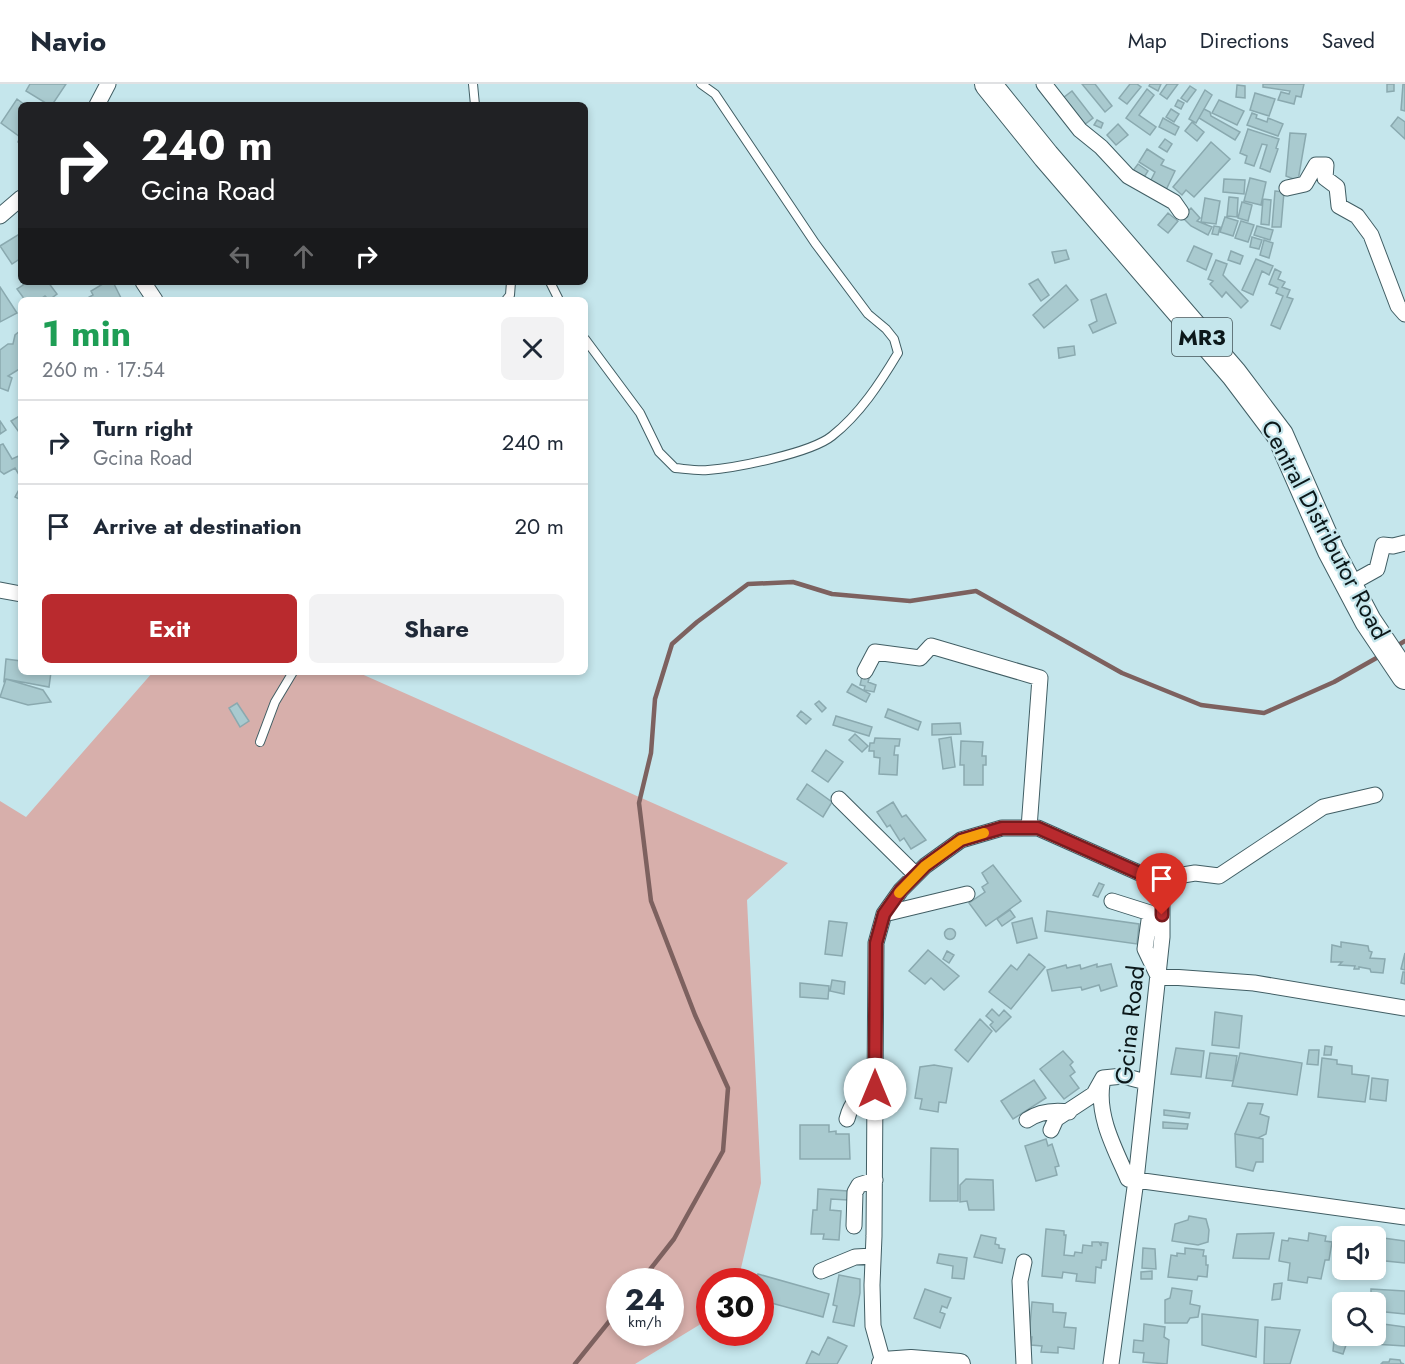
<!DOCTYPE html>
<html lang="en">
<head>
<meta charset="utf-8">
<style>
  body { margin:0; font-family:Jost,sans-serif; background:#f2f2f3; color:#1f2937; height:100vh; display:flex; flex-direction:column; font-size:22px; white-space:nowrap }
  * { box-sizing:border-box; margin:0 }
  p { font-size:20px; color:#747a83 }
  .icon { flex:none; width:33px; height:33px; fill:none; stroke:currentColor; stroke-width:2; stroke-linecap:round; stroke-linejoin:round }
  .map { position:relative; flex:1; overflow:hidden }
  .drawer { position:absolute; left:18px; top:213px; width:570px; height:378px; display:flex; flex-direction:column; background:#fff; border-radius:9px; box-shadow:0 3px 9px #0003 }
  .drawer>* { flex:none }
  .hud { position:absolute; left:18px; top:18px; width:570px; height:183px; border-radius:9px; box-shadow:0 3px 9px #0003; background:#202124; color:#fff; overflow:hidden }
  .fabs { position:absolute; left:1332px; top:1142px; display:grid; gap:12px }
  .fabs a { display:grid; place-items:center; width:54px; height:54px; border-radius:9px; background:#fff; box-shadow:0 3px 9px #0003; font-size:30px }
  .speed { position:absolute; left:606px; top:1184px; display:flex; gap:12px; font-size:30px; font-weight:700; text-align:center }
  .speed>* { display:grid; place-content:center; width:78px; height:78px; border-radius:50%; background:#fff; box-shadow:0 3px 9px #0003; line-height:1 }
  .speed small { font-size:15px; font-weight:400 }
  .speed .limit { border:9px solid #d22; background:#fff; color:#111 }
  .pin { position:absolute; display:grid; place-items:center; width:51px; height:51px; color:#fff; margin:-62px -26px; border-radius:50% 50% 50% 0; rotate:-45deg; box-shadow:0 0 6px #0007 }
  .pin .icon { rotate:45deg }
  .me { position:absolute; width:66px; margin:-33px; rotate:0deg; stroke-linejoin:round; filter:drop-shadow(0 0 4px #0008) }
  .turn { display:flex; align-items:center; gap:21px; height:126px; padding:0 24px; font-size:27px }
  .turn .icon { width:78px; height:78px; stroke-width:2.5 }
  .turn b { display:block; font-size:42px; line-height:51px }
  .lanes { display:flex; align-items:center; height:57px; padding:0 24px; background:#0003; justify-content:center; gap:30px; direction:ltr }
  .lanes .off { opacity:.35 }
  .round { display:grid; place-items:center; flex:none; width:63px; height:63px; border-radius:9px; background:#f2f2f3 }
  .overview { display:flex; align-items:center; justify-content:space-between; height:102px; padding:0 24px }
  h1 { font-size:36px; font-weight:700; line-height:45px; color:#1e9e55 }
  .action { display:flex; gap:12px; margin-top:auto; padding:12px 24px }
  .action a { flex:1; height:69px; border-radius:9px; background:#b92a2e; color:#fff; font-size:24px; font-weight:700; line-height:69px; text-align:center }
  .action a+a { background:#f2f2f3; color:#1f2937 }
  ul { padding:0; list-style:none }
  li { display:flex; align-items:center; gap:18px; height:84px; padding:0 24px; border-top:2px solid #e0e1e3 }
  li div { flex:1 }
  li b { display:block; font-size:22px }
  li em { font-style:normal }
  header { display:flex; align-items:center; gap:36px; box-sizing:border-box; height:84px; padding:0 30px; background:#fff; border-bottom:2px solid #e0e1e3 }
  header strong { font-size:28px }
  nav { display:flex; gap:33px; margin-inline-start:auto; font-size:21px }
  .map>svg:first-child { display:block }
</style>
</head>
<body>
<header>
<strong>Navio</strong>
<nav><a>Map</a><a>Directions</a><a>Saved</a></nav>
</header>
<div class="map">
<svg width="1405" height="1280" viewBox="0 0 1405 1280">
  <rect width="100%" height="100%" fill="#c5e6ec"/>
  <path fill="#d7afab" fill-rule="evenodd" d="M153,588H357L788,779L747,816L761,1099L738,1197H710L709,1235L635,1280H0V717L26,733ZM620,1197H670V1248H620Z"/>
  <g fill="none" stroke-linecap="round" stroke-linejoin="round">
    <path stroke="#7d615f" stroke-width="4.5" d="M1395,563L1405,557
      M641,1197L674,1155L723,1067L728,1004L695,931L651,817L639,719L651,669L655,615L672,560L697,538L748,500L793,498L832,510L910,517L976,507L1122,589L1201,621L1264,629L1334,598L1380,572
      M575,1280L620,1224"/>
  </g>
  <path fill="#a9cacf" stroke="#8aa9af" stroke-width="1.5" d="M30,0H66L52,21H49L26,7Z
    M1082,0H1095L1112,22L1105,28Z
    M1130,0H1137L1141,3L1127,20L1119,14Z
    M1150,0H1161L1158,7L1149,2Z
    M1167,0H1178L1167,15L1160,10Z
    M1263,0H1304L1301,13L1296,12L1294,20L1278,16L1281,8L1289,10L1290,7L1263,3Z
    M1387,0H1394V7L1387,8Z
    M1403,0H1405V27L1401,26Z
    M1237,1L1245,2V14L1236,13Z
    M1190,2L1196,6L1187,18L1181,14Z
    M1147,5L1154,11L1139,31L1156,43L1150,51L1126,34Z
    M1205,6L1212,11L1196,39L1189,35Z
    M1072,7L1093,34L1084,41L1063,14Z
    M1255,9L1275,15L1269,32L1250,26Z
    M17,15L25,21H21V60L18,58L20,53L1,39Z
    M1178,16L1184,19L1181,25L1175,22Z
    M1219,16L1244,27L1237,41L1212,29Z
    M1171,25L1179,30L1174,38L1166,33Z
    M1204,25L1210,28L1211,32L1240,48L1235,56L1199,34Z
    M1252,29L1257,31L1256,34L1267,38L1268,34L1283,40L1278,52L1247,41Z
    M1398,33L1405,38V55L1391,42Z
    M1163,34L1179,43L1175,51L1159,43Z
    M1097,36L1103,39L1101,44L1094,41Z
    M1192,38L1204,48L1197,57L1185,47Z
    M1118,40L1128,51L1116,61L1107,51Z
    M1248,45L1279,55L1276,64L1278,65L1270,88L1260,84L1267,61L1262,60L1254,82L1245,79L1247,72L1240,69Z
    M1290,49L1306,50L1298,97L1286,92Z
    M1165,55L1172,60L1167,68L1159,63Z
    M1211,58L1230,75L1194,113L1186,106L1182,111L1173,103Z
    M1147,65L1164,76L1161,81L1175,87L1166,106L1150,98L1155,88L1139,78Z
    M1138,80L1148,87L1143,95L1132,88Z
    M1250,94L1266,98L1261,121L1244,117Z
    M1224,95L1245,96L1244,110L1223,108Z
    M1275,107L1284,108L1281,143H1272Z
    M1229,113L1238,114L1237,133L1227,132Z
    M1205,114L1220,117L1216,140L1201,138Z
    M1263,115L1271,116L1269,141L1261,140Z
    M1242,118L1252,121L1248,137L1238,134Z
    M1191,124L1200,134L1197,137L1212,143L1208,151L1191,142L1182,133Z
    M1168,129L1178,137L1168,149L1158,141Z
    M1225,133L1238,137L1233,152L1220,148Z
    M1241,137L1254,141L1248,158L1235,154Z
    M1214,142L1220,143L1218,151L1212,150Z
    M1257,142L1273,146L1270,156L1254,151Z
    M21,149V174L12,180L0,162Z
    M1252,153L1262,156L1259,165L1250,163Z
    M1264,156L1273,159L1269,174L1260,171Z
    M1194,162L1212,170L1206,186L1187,177Z
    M1066,166L1069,175L1055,179L1052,168Z
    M1231,167L1243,172L1240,180L1228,176Z
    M1256,175L1273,182L1269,191L1262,187L1253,211L1242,206Z
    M1216,176L1227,180L1223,191L1248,217L1241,224L1226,208L1222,213L1210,200L1213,197L1208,195Z
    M1275,185L1281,188L1278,195L1285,198L1282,203L1290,206L1287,213L1293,215L1280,245L1271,241L1283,212L1276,209L1278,204L1269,200Z
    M1038,195L1049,211L1041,217L1029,200Z
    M23,198H48L57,210L49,216L45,212L39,216H25L17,205L23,201Z
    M106,198H113L122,216H84L93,211L91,207Z
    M1066,201L1078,216L1044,244L1033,231Z
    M0,203L17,229L0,238Z
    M1106,210L1116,239L1093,249L1089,241L1097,237L1091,216Z
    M21,246V284L8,292L12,294L8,307L0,304V266L8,260H13L15,251Z
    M1074,262L1075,271L1059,274L1058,264Z
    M21,331V351L11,337Z
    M0,337L6,346L0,350Z
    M3,360L12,375L21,371V394L15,384L4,390L0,387V361Z
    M21,402V416L15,413Z
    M6,575L21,577V588H51L49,603L6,595L4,597Z
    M862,593L869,595L868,598L876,601L874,608L864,606L865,602L860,601Z
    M6,595L43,606L51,618L28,621L0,613Z
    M852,600L870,610L866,618L847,608Z
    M819,617L826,624L822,628L815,620Z
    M237,619L249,637L240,643L229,624Z
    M888,625L921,638L918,646L885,633Z
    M801,627L811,635L806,640L797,632Z
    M836,632L872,643L869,652L833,641Z
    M960,639L961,650L932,651V640Z
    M855,650L868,662L862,668L849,656Z
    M951,653L955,683L943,685L939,655Z
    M875,654L900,655L899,662H895L894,671H898L897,691L879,690L880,674L874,673V667H869L870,659H874Z
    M961,657L983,658L982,672H986V681H983V701H964V681H960Z
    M826,666L843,678L828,698L812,687Z
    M807,700L832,718L823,733L797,715Z
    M893,718L902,733L906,731L926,756L911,765L904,754L900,757L890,741L887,743L877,728Z
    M993,781L1021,817L986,842L969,819L985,808L982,803L988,799L982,789Z
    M1099,799L1104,801L1098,813L1093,811Z
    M1010,826L1015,833L1002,842L997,835Z
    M1047,827L1139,840L1137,860L1045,847Z
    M1032,834L1037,854L1017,859L1012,839Z
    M829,837L847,839L842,872L825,870Z
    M944.5 850a5.5 5.5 0 1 1 11 0a5.5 5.5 0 1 1-11 0Z
    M1341,858L1368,862L1369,867L1372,868L1370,874L1385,875L1383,889L1371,888L1370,885L1359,883V885H1354L1355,882L1339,881L1342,878H1331L1332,861L1341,863Z
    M928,866L959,892L944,906L931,894L925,900L909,887Z
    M947,867L954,871L949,879L943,875Z
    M1405,869V886L1401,885Z
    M1029,870L1045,883L1011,925L989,908L1011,881L1017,886Z
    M1097,880V883L1111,880L1117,902L1101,907L1099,901L1082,906L1081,903L1052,907L1047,886L1066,881L1067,884L1080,881L1081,885Z
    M1403,888H1405V900L1401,899Z
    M832,896L845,898L844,910L830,907Z
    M800,899L829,902L828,915L800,913Z
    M992,925L999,932L1004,926L1011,933L996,948L990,941L993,938L986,932Z
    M1215,928L1242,932L1239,964L1212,961Z
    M980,935L992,947L968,978L955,966Z
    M1325,962L1332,963L1331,971H1324Z
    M1176,964L1204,967L1201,993L1171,990Z
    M1309,966H1319L1318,981L1307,980Z
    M1063,967L1073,978L1070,981L1075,988L1070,992L1079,1004L1064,1015L1040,985Z
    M1210,969L1237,972L1233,997L1206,994Z
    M1240,969L1302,979L1297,1011L1232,1002Z
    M1322,974L1337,976V980L1352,982V990L1369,992L1365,1018L1318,1013Z
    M934,981L952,984L946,1019L939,1018L938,1028L920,1025L922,1015L915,1014L920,983Z
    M1372,994L1388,996L1386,1017L1370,1015Z
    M1034,996L1046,1014L1013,1035L1001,1017Z
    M1248,1019L1263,1020L1260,1030L1269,1033L1266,1050L1258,1054L1235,1050Z
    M1164,1026L1190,1029L1189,1034L1164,1031Z
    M1163,1038L1188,1040L1187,1045L1163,1044Z
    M800,1041H829V1048L836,1047V1050H849L850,1075H800Z
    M1235,1050L1263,1055V1078H1256L1253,1087L1236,1083Z
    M1046,1055L1048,1062L1052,1060L1059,1082L1055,1083L1057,1091L1036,1097L1025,1062Z
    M931,1064L958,1065V1117H930Z
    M966,1095L993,1096L994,1126H969L967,1117L960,1118V1101Z
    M818,1105L848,1107V1116L831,1115L830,1126L841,1127L839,1156L823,1155L824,1150H811L813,1126H817Z
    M1189,1132L1206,1135L1209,1146L1208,1158L1198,1161L1172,1157L1175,1140L1188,1136Z
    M1046,1145L1064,1147V1151H1066L1064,1171L1074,1172L1075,1168L1082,1169L1083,1161L1092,1162V1158H1099L1101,1162V1158L1108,1159L1106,1176H1102L1101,1184L1096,1183L1095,1199L1076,1197L1077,1190L1063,1188L1062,1194L1042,1192Z
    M1274,1149L1269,1175L1233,1174L1237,1150Z
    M1309,1149L1326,1152L1325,1157L1332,1158L1329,1176H1325L1321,1195L1308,1193L1307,1199L1288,1196L1290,1179L1279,1177L1282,1156L1288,1157L1289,1154L1308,1157Z
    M981,1151L996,1154L995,1160L999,1161V1164L1005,1165L1002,1179L974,1173Z
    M1376,1153L1405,1157V1179L1376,1176Z
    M1143,1164L1155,1165L1156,1185L1142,1184Z
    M1185,1164L1204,1166L1203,1172H1206V1181H1208L1207,1193L1198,1192L1197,1196L1168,1193L1171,1171L1177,1172V1169L1185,1170Z
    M939,1170L967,1174L964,1195L952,1194L953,1182L937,1179Z
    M1152,1187V1195H1141V1188Z
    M758,1190L829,1210L823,1233L760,1216V1197H756Z
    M839,1191L860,1195V1209L854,1242L833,1238L837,1222L833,1221Z
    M1282,1199L1280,1215L1272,1216L1274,1200Z
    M1172,1204L1192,1207L1190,1220L1200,1222L1198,1233L1190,1234L1187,1239H1165V1216L1170,1214Z
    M925,1205L951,1214L947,1224L942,1222L940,1228L945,1230L940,1244L914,1234Z
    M1371,1205L1405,1207V1230L1376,1227V1218H1371Z
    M1032,1218L1053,1220V1228L1066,1229L1064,1243L1076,1244L1074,1265L1058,1263V1269L1041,1268L1042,1262L1031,1261L1032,1253H1029Z
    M1202,1230L1258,1236L1256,1273L1202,1261Z
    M1376,1239L1405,1243V1262L1374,1260Z
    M1144,1240L1165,1243L1164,1253L1169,1256L1167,1280L1143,1278L1144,1269L1133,1268L1134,1256L1143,1257Z
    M1265,1243L1300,1246L1290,1280H1264Z
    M828,1253L847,1262L837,1280H806L812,1267L819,1271Z
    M1334,1256L1347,1258L1343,1270L1333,1267Z
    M1390,1275L1400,1276L1401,1279L1404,1280H1381L1383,1278H1389Z"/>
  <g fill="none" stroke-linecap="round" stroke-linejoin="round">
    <defs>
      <path id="service" d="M473,0L475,21
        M550,198L559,216
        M506,216L510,211L511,198
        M585,255L640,329L659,368L675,384C686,385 697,387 708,386C736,384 811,369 832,352C860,330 880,299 898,269L894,255L886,245L868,230L815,159L715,10L701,0
        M260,658L275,618L293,588"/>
      <path id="minor" d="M1044,0L1080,46L1101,63L1128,92L1174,118L1181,128
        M97,21L108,0
        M1287,104L1305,100L1316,81H1326L1325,94L1337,103L1339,122L1357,132L1371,151L1398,222L1405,230
        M0,132L21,114
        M143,198L155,216
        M1359,495L1377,485L1383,461L1393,462L1405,459
        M0,506L21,510
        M865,587L875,568L920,574L931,562L1040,594L1029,744
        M839,715L916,791
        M1162,809L1177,792L1195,789L1219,792L1323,723L1375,711
        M1112,817L1150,829L1145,865L1158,892L1254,899L1405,924
        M884,830L967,810
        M1102,1000C1097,1033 1115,1065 1128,1095
        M847,1035C851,1019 859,1009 875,1005
        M1027,1036C1040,1027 1054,1026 1069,1028
        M1051,1046L1056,1035L1094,1010L1103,994L1123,992L1146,998
        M1136,1096L1405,1133
        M854,1142L855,1108L859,1101L875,1096
        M1024,1178L1020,1197L1024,1280
        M821,1187L855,1173L873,1172
        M883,1278L873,1242L872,1201L874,1152L876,859L884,830L901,806L925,782L961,756L1002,744H1038L1155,796L1162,809V853L1136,1096L1111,1280"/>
      <path id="tertiary" d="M882,1280L883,1278L911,1276L960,1280"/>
      <path id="trunk" d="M988,0L1046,72L1234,290L1280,351L1331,467L1368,537L1405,592"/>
    </defs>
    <use href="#service" stroke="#415e64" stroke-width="10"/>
    <use href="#minor" stroke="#415e64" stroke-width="17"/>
    <use href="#tertiary" stroke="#415e64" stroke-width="22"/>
    <use href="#trunk" stroke="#415e64" stroke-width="28"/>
    <use href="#service" stroke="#fff" stroke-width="8"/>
    <use href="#minor" stroke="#fff" stroke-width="15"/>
    <use href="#tertiary" stroke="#fff" stroke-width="20"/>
    <use href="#trunk" stroke="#fff" stroke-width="26"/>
  </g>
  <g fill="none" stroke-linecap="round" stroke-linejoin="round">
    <defs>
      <path id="route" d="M875,1005L876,859L884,830L901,806L925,782L961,756L1002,744H1038L1155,796L1162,808V831"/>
    </defs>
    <use href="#route" stroke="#781b1e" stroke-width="15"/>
    <use href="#route" stroke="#b92a2e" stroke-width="10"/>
    <path stroke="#f59e0b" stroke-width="10" d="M899,809L925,782L961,756L984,749"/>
  </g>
  <g text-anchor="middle" stroke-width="4.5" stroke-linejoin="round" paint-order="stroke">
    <rect fill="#c5e6ec" stroke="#445659" stroke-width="1.5" x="1172" y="234" width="60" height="38" rx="4.5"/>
    <g font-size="22" font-weight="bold" fill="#0c181a">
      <text x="1202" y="261">MR3</text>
    </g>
    <g font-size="24" fill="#0c181a" stroke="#c5e6ec">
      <text transform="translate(1325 446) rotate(62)" y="8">Central Distributor Road</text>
      <text transform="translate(1130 941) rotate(-84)" y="8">Gcina Road</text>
    </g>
  </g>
</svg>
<div class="fabs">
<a><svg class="icon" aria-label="sound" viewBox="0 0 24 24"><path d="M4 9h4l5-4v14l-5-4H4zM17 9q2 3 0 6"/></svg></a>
<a><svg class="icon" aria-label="search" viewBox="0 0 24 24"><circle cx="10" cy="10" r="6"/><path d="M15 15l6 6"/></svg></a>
</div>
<div class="speed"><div>24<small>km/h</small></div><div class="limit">30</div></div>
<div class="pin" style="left:1162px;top:831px;background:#d93025"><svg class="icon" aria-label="arrive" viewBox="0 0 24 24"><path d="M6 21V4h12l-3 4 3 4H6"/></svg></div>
<svg class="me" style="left:875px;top:1005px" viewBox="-20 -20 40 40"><circle r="19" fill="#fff"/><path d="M0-13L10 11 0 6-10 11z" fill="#b92a2e"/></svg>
<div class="hud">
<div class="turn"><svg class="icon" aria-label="right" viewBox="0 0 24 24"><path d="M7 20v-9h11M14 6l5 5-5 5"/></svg><div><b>240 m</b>Gcina Road</div></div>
<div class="lanes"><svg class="icon off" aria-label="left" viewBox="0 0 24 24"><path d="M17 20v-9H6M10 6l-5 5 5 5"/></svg><svg class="icon off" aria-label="ahead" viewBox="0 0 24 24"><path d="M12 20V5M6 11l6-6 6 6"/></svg><svg class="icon" aria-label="right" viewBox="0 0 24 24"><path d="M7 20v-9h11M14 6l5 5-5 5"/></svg></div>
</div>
<section class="drawer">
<div class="overview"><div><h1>1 min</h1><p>260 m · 17:54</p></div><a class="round"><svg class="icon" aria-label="close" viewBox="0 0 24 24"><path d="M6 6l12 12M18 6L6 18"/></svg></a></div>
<ul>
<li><svg class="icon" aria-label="right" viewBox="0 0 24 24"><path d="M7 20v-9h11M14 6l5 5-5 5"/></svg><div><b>Turn right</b><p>Gcina Road</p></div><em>240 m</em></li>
<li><svg class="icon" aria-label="arrive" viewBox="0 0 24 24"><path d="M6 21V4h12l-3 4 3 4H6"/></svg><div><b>Arrive at destination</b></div><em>20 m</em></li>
</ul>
<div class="action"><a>Exit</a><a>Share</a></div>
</section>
</div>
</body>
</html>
